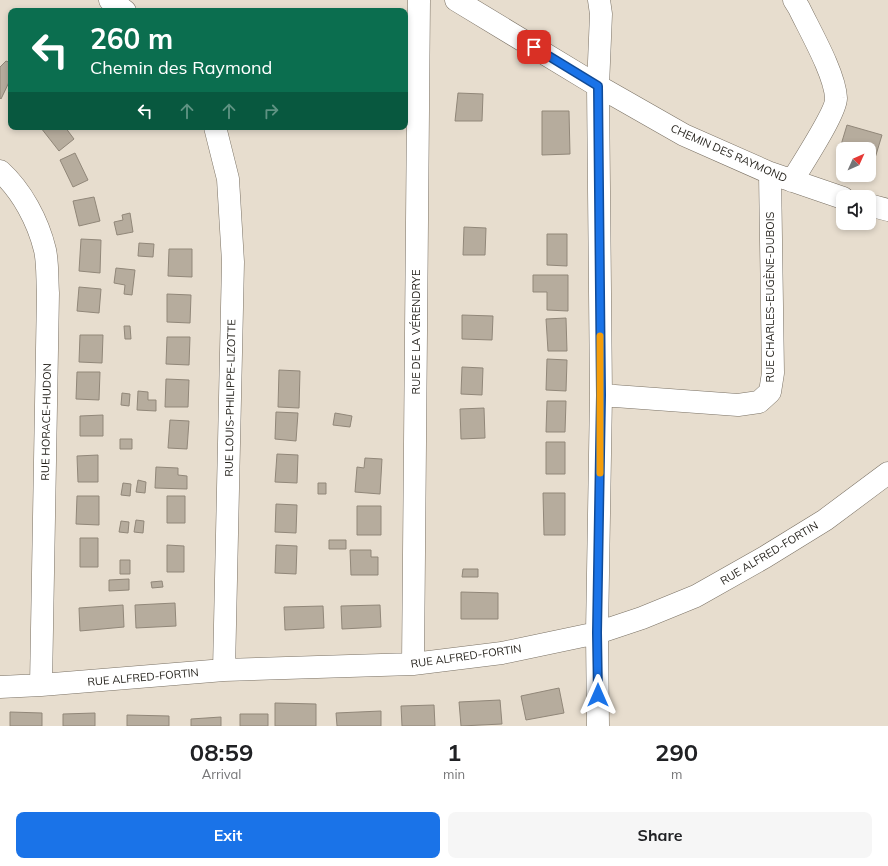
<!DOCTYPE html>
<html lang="en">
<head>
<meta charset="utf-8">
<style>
  body { margin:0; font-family:Mulish,sans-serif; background:#f6f6f6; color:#202124; height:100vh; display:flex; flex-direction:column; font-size:15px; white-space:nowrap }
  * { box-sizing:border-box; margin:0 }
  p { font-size:13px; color:#757577 }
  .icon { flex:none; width:22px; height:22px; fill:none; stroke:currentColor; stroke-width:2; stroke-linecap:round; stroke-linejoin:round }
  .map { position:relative; height:726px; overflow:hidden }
  .details { display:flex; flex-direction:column; background:#fff; flex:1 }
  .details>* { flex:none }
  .banner { position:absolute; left:8px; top:8px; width:400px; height:122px; border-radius:8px; box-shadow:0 2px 6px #0003; background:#0b6e4f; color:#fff; overflow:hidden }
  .needle { width:26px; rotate:45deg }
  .controls { position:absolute; left:836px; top:142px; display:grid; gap:8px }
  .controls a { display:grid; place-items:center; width:40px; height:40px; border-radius:8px; background:#fff; box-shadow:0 2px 6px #0003; font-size:20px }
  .pin { position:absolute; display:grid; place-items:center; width:34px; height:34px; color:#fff; margin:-17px; border-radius:8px; box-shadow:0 2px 6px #0006 }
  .me { position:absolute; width:44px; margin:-22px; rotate:0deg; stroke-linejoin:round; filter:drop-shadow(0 0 3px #0008) }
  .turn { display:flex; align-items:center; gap:14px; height:84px; padding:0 16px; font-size:18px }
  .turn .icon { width:52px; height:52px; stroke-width:2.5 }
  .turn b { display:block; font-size:28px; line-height:34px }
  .lanes { display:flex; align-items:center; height:38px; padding:0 16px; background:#0003; justify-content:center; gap:20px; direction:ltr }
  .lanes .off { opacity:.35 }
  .eta { display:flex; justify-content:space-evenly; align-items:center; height:68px; text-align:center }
  .eta b { font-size:24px; font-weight:700; line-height:28px }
  .action { display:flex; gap:8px; margin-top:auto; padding:8px 16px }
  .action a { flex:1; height:46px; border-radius:8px; background:#1a73e8; color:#fff; font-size:16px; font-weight:700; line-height:46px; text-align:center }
  .action a+a { background:#f6f6f6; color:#202124 }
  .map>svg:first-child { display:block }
</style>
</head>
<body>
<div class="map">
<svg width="888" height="726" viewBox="0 0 888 726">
  <rect width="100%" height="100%" fill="#e7ddce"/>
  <path fill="#b6ac9d" stroke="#918779" d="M6,61L11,63V78L1,99L0,98V67Z
    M458,93L483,94L482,121H455Z
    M542,111H569L570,154L542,155Z
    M847,125L882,135L872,168L869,167V149H843V159L837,158Z
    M42,127H65L74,139L59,151L41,128Z
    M75,153L88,180L73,187L60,160Z
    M94,197L100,221L79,226L73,201Z
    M130,213L133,232L117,235L114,222L123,220L122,215Z
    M464,227L486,228L485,255H463Z
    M547,234H567V266L547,265Z
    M81,239L101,240L100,273L79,271Z
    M139,243L154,244L153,257L138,256Z
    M169,249H192V277L168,276Z
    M116,268L135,270L132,295L124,294L125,285L114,283Z
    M533,275H568V311L547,310V292H533Z
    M79,287L101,289L99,313L77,311Z
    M167,294L191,295L190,323L167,322Z
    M462,315L493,316L492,340L462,339Z
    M566,318L567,351H548L546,319Z
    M124,326H130L131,339H125Z
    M80,335H103L102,363L79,362Z
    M167,337H190L189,365L166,364Z
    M547,359L567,360L566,391L546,390Z
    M462,367L483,368L482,395L461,394Z
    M279,370L300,371L299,408L278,407Z
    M77,372H100L99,400L76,399Z
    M166,379L189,380L188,407H165Z
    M138,391L148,392V400H156V411L137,410Z
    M122,393L130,394L129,406L121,405Z
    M547,401H566L565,432H546Z
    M484,408L485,438L461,439L460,409Z
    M276,412L298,413L296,441L275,439Z
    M335,413L352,416L350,427L333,425Z
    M103,415V436H80V416Z
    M170,420L189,421L187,449L168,448Z
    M120,439H132V449H120Z
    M546,442H565V474H546Z
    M277,454L298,455L297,483L275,482Z
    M98,455V482H78L77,456Z
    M365,458L382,459L380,494L355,492L357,467L364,468Z
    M156,467L178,468V475L187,476V489L155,488Z
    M138,480L146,482L145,493L136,492Z
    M123,483L131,484L130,496L121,495Z
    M318,483H326V494H318Z
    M543,493H565V535H544Z
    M77,496H99V525L76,524Z
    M167,496H185V523H167Z
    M276,504L297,505L296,533L275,532Z
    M357,506H381V535H357Z
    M136,520L144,521L143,533L134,532Z
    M121,521L129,522L128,533L119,532Z
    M80,538H98V567H80Z
    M329,540H346V549H329Z
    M167,545L184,546V572H167Z
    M276,545L297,546L296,574L275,573Z
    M350,550H371V557H378V575H351Z
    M120,560H130V574H120Z
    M463,569H478V577H462Z
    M129,579V590L109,591V580Z
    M162,581L163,587L152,588L151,582Z
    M461,592L498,593V619H461Z
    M175,603L176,626L136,628L135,605Z
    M123,605L124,627L80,631L79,608Z
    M380,605L381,627L342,629L341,606Z
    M323,606L324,628L285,630L284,607Z
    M559,688L564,713L526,720L521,696Z
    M500,700L502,724L461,726L459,702Z
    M275,703L316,704V726H275Z
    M434,705L435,726H402L401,706Z
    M381,711V726H337L336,713Z
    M10,712L42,713V726H10Z
    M95,713V726H63V714Z
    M240,714H268V726H240Z
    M127,715L169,716V726H127Z
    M221,717V726H191V719Z"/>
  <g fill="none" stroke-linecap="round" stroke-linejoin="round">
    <defs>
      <path id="minor" d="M110,0L125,11
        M456,0L598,86L684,135L770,173L843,198
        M215,127L228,179L233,262L224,670
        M0,171C22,191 38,221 45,250C48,264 47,279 48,293L41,685
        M792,181C801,166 837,111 836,98C835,74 810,31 799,8L794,0
        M869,205L888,210
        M601,395L738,405L759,402L770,392L773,373L770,173
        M413,664L419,0
        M0,687L41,685L224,670L413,664L502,653L597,633L642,618L696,596L765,557L825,520L888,473
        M598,726L597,633L601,395L598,86L601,14L599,0"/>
    </defs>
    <use href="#minor" stroke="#7a7164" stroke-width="23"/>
    <use href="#minor" stroke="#fff" stroke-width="22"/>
  </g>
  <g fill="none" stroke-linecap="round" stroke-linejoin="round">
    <defs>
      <path id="route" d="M534,47L598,86L601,395L597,633L598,695"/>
    </defs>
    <use href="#route" stroke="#114b97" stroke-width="10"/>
    <use href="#route" stroke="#1a73e8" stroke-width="7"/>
    <path stroke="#f59e0b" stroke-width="7" d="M600,473V336"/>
  </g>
  <g text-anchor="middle" stroke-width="3" stroke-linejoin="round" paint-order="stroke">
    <g font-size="11" fill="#221f19" stroke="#fff">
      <text transform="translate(729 153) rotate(24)" y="4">CHEMIN DES RAYMOND</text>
      <text transform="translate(770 297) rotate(-90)" y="4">RUE CHARLES-EUGÈNE-DUBOIS</text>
      <text transform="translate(416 332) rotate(-90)" y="4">RUE DE LA VÉRENDRYE</text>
      <text transform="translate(230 398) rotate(-89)" y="4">RUE LOUIS-PHILIPPE-LIZOTTE</text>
      <text transform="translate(46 422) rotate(-89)" y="4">RUE HORACE-HUDON</text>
      <text transform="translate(769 553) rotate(-31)" y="4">RUE ALFRED-FORTIN</text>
      <text transform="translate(466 656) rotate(-8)" y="4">RUE ALFRED-FORTIN</text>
      <text transform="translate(143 677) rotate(-5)" y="4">RUE ALFRED-FORTIN</text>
    </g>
  </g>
</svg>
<div class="controls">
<a><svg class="needle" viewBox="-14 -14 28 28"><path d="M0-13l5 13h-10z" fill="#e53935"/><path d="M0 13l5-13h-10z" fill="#757577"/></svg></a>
<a><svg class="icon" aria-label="sound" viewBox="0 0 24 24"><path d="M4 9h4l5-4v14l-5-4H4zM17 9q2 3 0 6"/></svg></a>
</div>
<div class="pin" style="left:534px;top:47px;background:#d93025"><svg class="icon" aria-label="arrive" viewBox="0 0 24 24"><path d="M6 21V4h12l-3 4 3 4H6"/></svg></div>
<svg class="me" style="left:598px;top:695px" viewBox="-20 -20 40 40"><path d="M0-17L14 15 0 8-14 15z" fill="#1a73e8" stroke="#fff" stroke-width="4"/></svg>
<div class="banner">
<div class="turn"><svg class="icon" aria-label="left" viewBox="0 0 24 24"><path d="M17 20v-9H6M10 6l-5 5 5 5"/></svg><div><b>260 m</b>Chemin des Raymond</div></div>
<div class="lanes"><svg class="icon" aria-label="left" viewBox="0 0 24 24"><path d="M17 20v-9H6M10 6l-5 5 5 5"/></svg><svg class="icon off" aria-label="ahead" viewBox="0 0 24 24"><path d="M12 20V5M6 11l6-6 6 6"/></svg><svg class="icon off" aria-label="ahead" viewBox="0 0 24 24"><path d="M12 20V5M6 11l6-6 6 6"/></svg><svg class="icon off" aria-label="right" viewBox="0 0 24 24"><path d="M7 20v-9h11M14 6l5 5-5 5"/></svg></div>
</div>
</div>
<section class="details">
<div class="eta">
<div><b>08:59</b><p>Arrival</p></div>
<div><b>1</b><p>min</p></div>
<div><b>290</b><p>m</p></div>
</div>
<div class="action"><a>Exit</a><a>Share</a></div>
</section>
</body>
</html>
